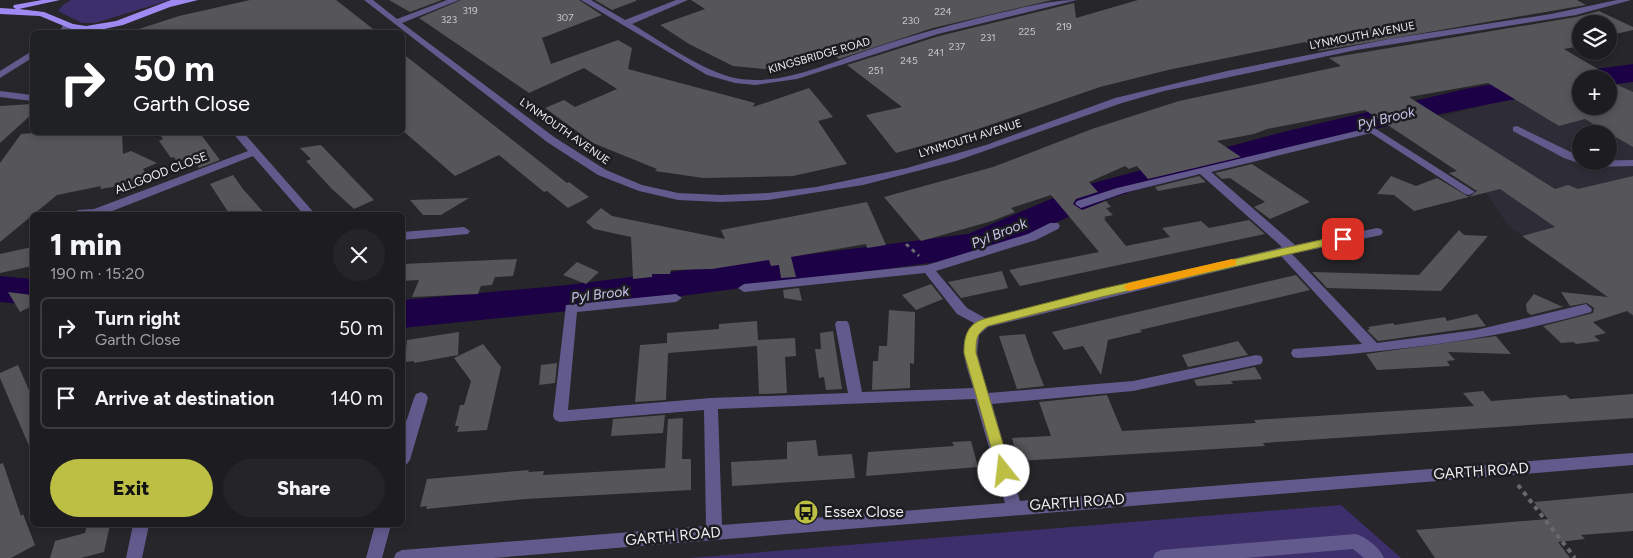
<!DOCTYPE html>
<html lang="en">
<head>
<meta charset="utf-8">
<style>
  body { margin:0; font-family:Figtree,sans-serif; background:#252529; color:#f1f3f6; height:100vh; display:flex; flex-direction:column; font-size:19px; white-space:nowrap }
  * { box-sizing:border-box; margin:0 }
  p { font-size:16px; color:#a0a1a5 }
  .icon { flex:none; width:28px; height:28px; fill:none; stroke:currentColor; stroke-width:2; stroke-linecap:round; stroke-linejoin:round }
  .map { position:relative; flex:1; overflow:hidden }
  .drawer { position:absolute; left:30px; top:212px; width:375px; height:315px; display:flex; flex-direction:column; background:#1d1c20; border-radius:8px; box-shadow:0 2px 8px #0003,0 0 0 1px #3b3a3e }
  .drawer>* { flex:none }
  .top-card { position:absolute; left:30px; top:30px; width:375px; height:105px; border-radius:8px; box-shadow:0 2px 8px #0003,0 0 0 1px #3b3a3e; background:#202124; color:#fff; overflow:hidden }
  .fabs { position:absolute; left:1572px; top:15px; display:grid; gap:10px }
  .fabs a { display:grid; place-items:center; width:45px; height:45px; border-radius:50%; background:#1d1c20; box-shadow:0 2px 8px #0003,0 0 0 1px #3b3a3e; font-size:25px }
  .pin { position:absolute; display:grid; place-items:center; width:42px; height:42px; color:#fff; margin:-21px; border-radius:10px; box-shadow:0 2px 8px #0006 }
  .me { position:absolute; width:55px; margin:-28px; rotate:344deg; stroke-linejoin:round; filter:drop-shadow(0 0 4px #0008) }
  .turn { display:flex; align-items:center; gap:18px; height:105px; padding:0 20px; font-size:22px }
  .turn .icon { width:65px; height:65px; stroke-width:2.5 }
  .turn b { display:block; font-size:35px; line-height:42px }
  .round { display:grid; place-items:center; flex:none; width:52px; height:52px; border-radius:26px; background:#252529 }
  .head { display:flex; align-items:center; justify-content:space-between; height:85px; padding:0 20px }
  h1 { font-size:30px; font-weight:800; line-height:38px }
  .primary-button { display:flex; gap:10px; margin-top:auto; padding:10px 20px }
  .primary-button a { flex:1; height:58px; border-radius:30px; background:#bcbf44; color:#111; font-size:20px; font-weight:800; line-height:58px; text-align:center }
  .primary-button a+a { background:#252529; color:#f1f3f6 }
  ul { padding:0; list-style:none }
  li { display:flex; align-items:center; gap:15px; height:62px; margin:0 10px 8px; padding:0 10px; border:2px solid #3b3a3e; border-radius:8px }
  li div { flex:1 }
  li b { display:block; font-size:19px }
  li em { font-style:normal }
  .map>svg:first-child { display:block }
</style>
</head>
<body>
<div class="map">
<svg width="1633" height="558" viewBox="0 0 1633 558">
  <rect width="100%" height="100%" fill="#27262a"/>
  <path fill="#2e2d37" fill-rule="evenodd" d="M1633,79V317L1509,226L1479,184L1395,129L1564,84L1581,82V106H1609V80ZM1581,134H1609V161H1581Z"/>
  <path fill="#3c2f6b" d="M71,0H170L95,23H82L58,11L63,5Z
    M1341,505L1401,558H689Z"/>
  <g fill="none" stroke-linecap="round" stroke-linejoin="round">
    <path fill="#1c0147" fill-rule="evenodd" d="M1633,64V82L1609,85V79H1581V88C1430,111 1284,151 1136,190L1106,200L988,253L975,257L568,311L402,328V300L568,285L968,234L1082,186L1283,132L1465,89L1523,79Z
      M0,276L32,279V305L0,302Z"/>
  </g>
  <path fill="#55555a" d="M250,0H336L377,32H139V29L179,16Z
    M389,0H442L410,12Z
    M461,0H579L602,15L542,38L551,64L618,40L632,48L628,69L755,103L753,107L809,88L833,117L818,121L847,164L793,176L703,178L655,171L657,169L593,143L545,108L564,100L575,107L617,89L584,68L529,93L419,18Z
    M595,0H636V1L612,10Z
    M691,0H1052L933,28L839,59L827,49L765,69L733,66L689,44L660,25L705,9Z
    M1138,0H1577L1586,5L1319,51L1305,42L1168,70L1100,87L964,134L896,153L866,115L902,107L847,65L939,36L1074,3L1076,18Z
    M1599,11L1633,27V30L1611,35L1618,38L1609,40V24H1581V46L1564,49L1598,69L1587,71L1605,79H1581V106H1609V81L1633,92V147L1585,119L1559,126L1488,83L1409,97L1555,189L1568,185L1578,189L1633,176V315L1627,311L1593,322L1606,333L1594,336L1600,341L1576,344L1573,342L1561,343L1543,326L1593,313L1594,308L1587,303L1570,306L1561,292L1608,297L1522,236L1555,227L1500,189L1414,211L1394,195L1377,194L1391,176L1416,186L1437,178L1469,197L1477,191L1449,173L1457,171L1365,110L1267,129L1254,134L1217,141L1241,157L1148,179L1137,166L1129,169L1125,166L1089,182L1098,192L1076,199L1073,204L1082,210L1106,201L1111,207L1106,208L1113,215L1104,217L1106,219H1104L1126,246L1170,237L1162,228L1201,221L1209,228L1249,220L1265,234L1020,286L1009,270L1099,252L1051,195L1011,208L1015,212L992,221L921,241L884,197L993,167L1092,129L1179,101L1341,66L1329,58L1576,17Z
    M402,53L567,183L569,182L589,197L568,208L547,191L544,192L499,155L455,176L402,130Z
    M32,104V114L0,143V106Z
    M44,132H122L123,154L131,151L157,163L143,169L149,179L144,180L145,182L100,189L101,186L57,195L0,242V163L21,134Z
    M158,132H199L220,160L199,168L196,164L192,165L187,158L177,162L174,157L171,158L159,141L163,139Z
    M321,145L346,171L374,200L354,209L332,189L306,161L311,159L300,148Z
    M1252,164L1310,202L1270,219L1254,207L1265,202L1230,178L1222,179L1215,173Z
    M233,175L243,189L266,215H230L210,184Z
    M1199,176L1206,182L1158,191L1155,187Z
    M469,198L441,215H423L410,200Z
    M867,202L886,245L867,248L866,244L791,257L796,277L781,278L779,265L771,266L769,260L712,269L671,270L670,274H652V277L633,279L631,237L594,229L586,222L601,208L612,216L725,239L721,230Z
    M1459,230L1464,235L1488,236L1441,291L1327,288L1312,272L1419,275Z
    M32,247V266L0,273V254Z
    M517,259L513,276L495,277L492,285L481,286L478,294L412,297L419,280L402,281V264Z
    M577,262L599,272L586,284L563,275Z
    M1002,271L1008,288L961,298L948,282Z
    M1296,275L1310,290L1140,330L1142,332L1108,340L1101,375L1083,346L1064,350L1052,332Z
    M931,284L943,299L916,310L902,295Z
    M799,288L802,301L784,298L783,290Z
    M8,292L32,295V306L20,312Z
    M1534,294L1563,307L1531,315L1527,312L1526,304Z
    M889,310L915,312L914,364L910,363V388L872,390L873,361H878L879,346H887Z
    M1477,314L1486,326L1378,341L1367,330L1370,329L1368,327L1393,323L1395,325L1445,317L1447,321Z
    M757,321L758,340L795,338L796,356L785,357L787,393L759,394L757,346L668,353L666,400L635,402L640,345L667,343V333L719,329V324Z
    M833,331L842,389L826,390L824,377L819,378L815,349H821L820,333Z
    M459,332L458,355L414,363V361L405,362L407,340Z
    M1025,334L1034,360L1044,386L1017,389L999,336Z
    M1496,336L1511,354L1448,352L1455,360L1447,361L1450,366L1377,370L1366,354Z
    M1238,341L1248,355L1188,367L1182,355Z
    M483,344L501,367L487,430L457,432L459,426H455L460,405H464L471,381L454,358Z
    M557,363L555,383L539,385L541,365Z
    M18,365L32,397V453L0,378V373Z
    M1255,367L1262,379L1231,381L1233,384L1197,386L1194,380Z
    M1483,391L1491,401L1566,395L1570,399L1633,394V418L1263,443L1265,446L1018,461L1012,438L1051,436L1039,402L1107,395L1122,431L1256,423L1254,420L1474,406L1463,393Z
    M665,415L663,433L611,436L613,419Z
    M683,418L682,459H691V490L525,499L426,509L427,506L420,507L427,479L529,470L528,472L544,471L543,475L665,468L668,419Z
    M816,440L818,456L852,454L855,478L732,486L731,462L787,459V442Z
    M971,441L978,467L866,476L868,452L954,446L952,442Z
    M3,463L21,516L23,514L35,545L11,558H0V464Z
    M1633,493V531L1581,535L1585,539L1558,542L1570,558H1435L1416,530L1548,519L1534,502Z
    M87,525H110L104,552L81,558H50L55,541L85,533Z"/>
  <g fill="none" stroke-linecap="round" stroke-linejoin="round">
    <path stroke="#69696c" stroke-width="3" stroke-dasharray="4 4" stroke-linecap="butt" d="M906,244L919,256"/>
    <path stroke="#69696c" stroke-width="4" stroke-dasharray="4.5 4.5" stroke-linecap="butt" d="M1518,485L1575,558"/>
    <path fill="#625a8c" fill-rule="evenodd" d="M364,0H373L397,19L447,0H459L402,23L554,137L606,170L642,185L678,193L721,195L768,193L816,187L907,168L986,145L1115,98L1227,71L1389,39L1551,14L1617,0H1631L1576,15L1356,50L1164,91L1122,103L956,161L863,185L768,200L721,202L678,200L639,191L598,175L547,142Z
      M581,0H591L625,20L676,0H688L632,24C661,41 702,71 735,78C780,87 829,63 871,49C912,35 954,24 995,14C1022,8 1049,0 1077,0L938,34L797,79L755,85L735,83L707,75Z
      M67,23L71,26L67,32H59L64,24Z
      M32,51V58L0,78V71Z
      M0,91L32,95V101L0,97Z
      M1517,126L1581,157V161L1633,160V166L1590,167L1564,158L1513,131V127Z
      M1373,127L1475,192L1469,195L1465,194L1371,133L1211,172L1295,245L1377,228L1381,229L1383,232L1381,235L1292,254L1377,343L1476,330L1586,304L1592,309L1591,312C1495,340 1397,351 1298,358L1293,357L1291,353L1293,349L1362,344L1281,256L988,327L979,335L977,353L988,393L1133,381L1256,355L1261,356L1263,360L1261,364L1256,365L1133,391L992,404L1020,501L1633,453V465L494,558H394L396,553L402,550L706,526L704,410L560,422L555,420L553,416L566,305L676,294L682,298L676,302L577,312L568,410L711,398L848,393L835,324L837,321H847L849,324L862,392L973,388C967,367 955,341 974,323L957,314L925,273L744,292L738,288L744,284L927,265L1028,234L1050,223H1058L1060,226L1058,229L1036,240L936,271L967,308L985,318L1279,248L1282,247L1200,174L1124,193L1081,208L1075,204L1077,201L1117,188ZM975,399L1005,503L722,525L718,409Z
      M232,132H243L316,215H304L253,156L102,215L72,214L78,210L94,209L248,151Z
      M464,227L470,231L468,234L402,240V232Z
      M421,392L426,394L428,398L410,460L407,464L402,466V434L414,398L416,394Z
      M133,525H149L142,558H126Z
      M375,525H391L382,558H366Z
      M1356,534C1366,537 1380,548 1384,558H1364L1353,549L1246,558H1153L1155,553L1161,550Z"/>
    <path fill="#9e8af2" fill-rule="evenodd" d="M42,0H60L19,9L44,12L73,24L86,26L116,21L171,0H198L170,7L123,25L95,31L71,29L40,16L0,14V8L16,9L13,7L14,5Z"/>
  </g>
  <path fill="#bcbf44" stroke="#7a7c2c" d="M1343,235L1347,236V241L1101,297L988,326C976,334 976,339 976,353L1011,471L1009,475H999L964,353C964,337 967,324 984,319L1101,289Z"/>
  <path fill="#f59e0b" d="M1232,259L1236,260V265L1129,291L1123,287L1129,283Z"/>
  <defs>
    <symbol id="bus-disc" viewBox="-11 -11 22 22"><circle r="9.5" fill="#bcbf44" stroke="#1d1d21"/><path d="M-5-6H5V4H4V6H2V4H-2V6H-4V4H-5ZM-3.5-4V0h7V-4ZM-3.5 1.2v1.5H-2V1.2ZM2 1.2v1.5H3.5V1.2Z" fill="#111"/></symbol>
  </defs>
  <g fill-rule="evenodd">
    <use href="#bus-disc" x="792" y="498" width="28" height="28"/>
  </g>
  <g text-anchor="middle" stroke-width="5" stroke-linejoin="round" paint-order="stroke">
    <g font-size="10" fill="#c8c8cb">
      <text x="470" y="14">319</text>
      <text x="943" y="15">224</text>
      <text x="565" y="21">307</text>
      <text x="449" y="23">323</text>
      <text x="911" y="24">230</text>
      <text x="1064" y="30">219</text>
      <text x="1027" y="35">225</text>
      <text x="988" y="41">231</text>
      <text x="957" y="50">237</text>
      <text x="936" y="56">241</text>
      <text x="909" y="64">245</text>
      <text x="876" y="74">251</text>
    </g>
    <g font-size="11" fill="#eeeef1" stroke="#1d1d21">
      <text transform="translate(1362 35) rotate(-11)" y="4">LYNMOUTH AVENUE</text>
      <text transform="translate(819 55) rotate(-16)" y="4">KINGSBRIDGE ROAD</text>
      <text transform="translate(565 131) rotate(35)" y="4">LYNMOUTH AVENUE</text>
      <text transform="translate(970 138) rotate(-17)" y="4">LYNMOUTH AVENUE</text>
    </g>
    <g font-size="12" fill="#eeeef1" stroke="#1d1d21">
      <text transform="translate(161 173) rotate(-21)" y="4">ALLGOOD CLOSE</text>
    </g>
    <g font-size="14" font-style="italic" fill="#c9c4ee" stroke="#1d1d21">
      <text transform="translate(1386 118) rotate(-14)" y="5">Pyl Brook</text>
      <text transform="translate(999 233) rotate(-22)" y="5">Pyl Brook</text>
      <text transform="translate(600 294) rotate(-7)" y="5">Pyl Brook</text>
    </g>
    <g font-size="15" fill="#eeeef1" stroke="#1d1d21">
      <text transform="translate(1481 471) rotate(-4)" y="5">GARTH ROAD</text>
      <text transform="translate(1077 502) rotate(-4)" y="5">GARTH ROAD</text>
      <text transform="translate(673 536) rotate(-5)" y="5">GARTH ROAD</text>
    </g>
    <g font-size="15" fill="#eeeef1" stroke="#1d1d21" text-anchor="start">
      <text x="824" y="517">Essex Close</text>
    </g>
  </g>
</svg>
<div class="fabs">
<a><svg class="icon" aria-label="layers" viewBox="0 0 24 24"><path d="M12 4l9 5-9 5-9-5zM3 14l9 5 9-5"/></svg></a>
<a>+</a>
<a>−</a>
</div>
<div class="pin" style="left:1343px;top:239px;background:#d93025"><svg class="icon" aria-label="arrive" viewBox="0 0 24 24"><path d="M6 21V4h12l-3 4 3 4H6"/></svg></div>
<svg class="me" style="left:1004px;top:471px" viewBox="-20 -20 40 40"><circle r="19" fill="#fff"/><path d="M0-13L10 11 0 6-10 11z" fill="#bcbf44"/></svg>
<div class="top-card">
<div class="turn"><svg class="icon" aria-label="right" viewBox="0 0 24 24"><path d="M7 20v-9h11M14 6l5 5-5 5"/></svg><div><b>50 m</b>Garth Close</div></div>
</div>
<section class="drawer">
<div class="head"><div><h1>1 min</h1><p>190 m · 15:20</p></div><a class="round"><svg class="icon" aria-label="close" viewBox="0 0 24 24"><path d="M6 6l12 12M18 6L6 18"/></svg></a></div>
<ul>
<li><svg class="icon" aria-label="right" viewBox="0 0 24 24"><path d="M7 20v-9h11M14 6l5 5-5 5"/></svg><div><b>Turn right</b><p>Garth Close</p></div><em>50 m</em></li>
<li><svg class="icon" aria-label="arrive" viewBox="0 0 24 24"><path d="M6 21V4h12l-3 4 3 4H6"/></svg><div><b>Arrive at destination</b></div><em>140 m</em></li>
</ul>
<div class="primary-button"><a>Exit</a><a>Share</a></div>
</section>
</div>
</body>
</html>
